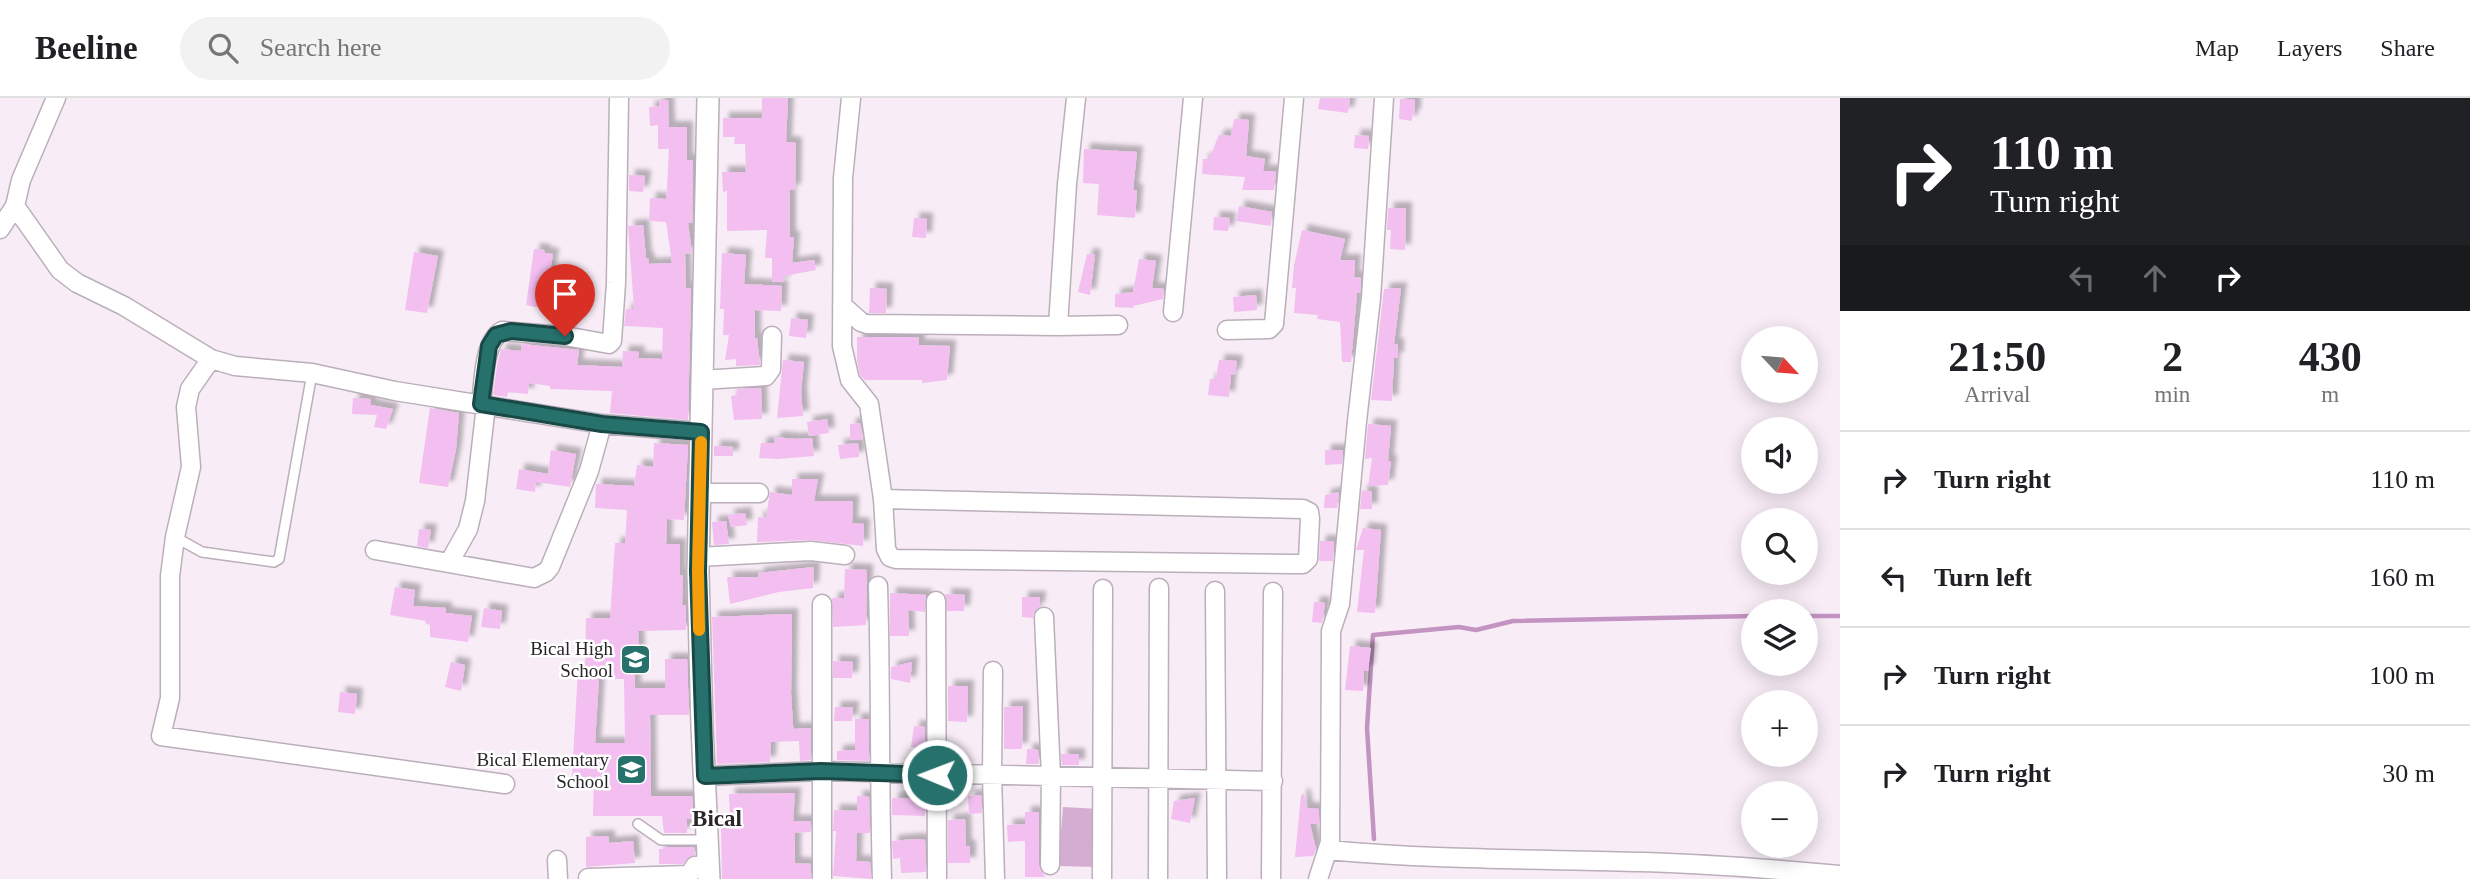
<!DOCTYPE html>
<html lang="en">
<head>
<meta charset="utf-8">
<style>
  body { margin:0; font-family:"Times New Roman",serif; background:#f2f2f2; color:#202124; height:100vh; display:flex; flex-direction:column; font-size:26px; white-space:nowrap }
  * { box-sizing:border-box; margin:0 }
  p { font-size:23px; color:#757577 }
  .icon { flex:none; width:38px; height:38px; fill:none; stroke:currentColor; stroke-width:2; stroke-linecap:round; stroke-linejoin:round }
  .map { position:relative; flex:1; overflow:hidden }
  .sheet { display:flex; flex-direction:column; background:#fff; width:630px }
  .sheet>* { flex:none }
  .top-card { background:#202124; color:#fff; overflow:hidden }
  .needle { width:46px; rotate:116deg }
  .controls { position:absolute; left:1741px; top:228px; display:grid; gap:14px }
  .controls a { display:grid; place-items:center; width:77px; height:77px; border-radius:50%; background:#fff; box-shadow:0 4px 18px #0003; font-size:35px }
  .pin { position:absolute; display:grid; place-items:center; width:60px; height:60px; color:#fff; margin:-72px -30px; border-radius:50% 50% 50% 0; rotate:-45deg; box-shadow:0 0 7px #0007 }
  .pin .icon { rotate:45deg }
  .me { position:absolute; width:77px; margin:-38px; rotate:271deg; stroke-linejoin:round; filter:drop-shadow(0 0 5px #0008) }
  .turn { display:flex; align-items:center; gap:24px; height:147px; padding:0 35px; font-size:32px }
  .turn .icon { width:91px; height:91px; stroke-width:2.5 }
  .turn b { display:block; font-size:49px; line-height:60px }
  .lanes { display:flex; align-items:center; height:66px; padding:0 35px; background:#0003; justify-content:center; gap:35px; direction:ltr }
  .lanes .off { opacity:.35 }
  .eta { display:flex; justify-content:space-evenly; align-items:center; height:119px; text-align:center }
  .eta b { font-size:42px; font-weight:700; line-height:49px }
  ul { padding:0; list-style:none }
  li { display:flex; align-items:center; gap:21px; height:98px; padding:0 35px; border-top:2px solid #e0e0e0 }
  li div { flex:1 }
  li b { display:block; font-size:26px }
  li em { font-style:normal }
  header { display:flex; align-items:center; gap:42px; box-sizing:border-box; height:98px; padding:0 35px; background:#fff; border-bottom:2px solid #e0e0e0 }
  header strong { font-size:33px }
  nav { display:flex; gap:38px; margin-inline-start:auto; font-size:24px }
  .search { width:490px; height:63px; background:#f2f2f2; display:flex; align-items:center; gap:18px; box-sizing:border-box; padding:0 24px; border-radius:38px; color:#757577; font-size:26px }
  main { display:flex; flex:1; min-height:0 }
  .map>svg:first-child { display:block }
</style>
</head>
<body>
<header>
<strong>Beeline</strong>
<div class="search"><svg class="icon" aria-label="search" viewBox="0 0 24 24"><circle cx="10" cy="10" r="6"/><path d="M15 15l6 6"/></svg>Search here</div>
<nav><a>Map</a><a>Layers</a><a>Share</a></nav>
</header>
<main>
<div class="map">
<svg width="1840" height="781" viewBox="0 0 1840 781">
  <defs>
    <filter id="shadow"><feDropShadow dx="6" dy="-6" stdDeviation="2" flood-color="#0004"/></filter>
  </defs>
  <rect width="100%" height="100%" fill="#f8ecf7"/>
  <path fill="#d4aed2" d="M1063,709L1100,711L1096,769L1058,768Z"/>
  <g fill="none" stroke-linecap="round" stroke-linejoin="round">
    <path stroke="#c393c1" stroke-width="4.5" d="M1806,518H1840
      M1374,741L1367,630L1373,537L1459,529L1476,532L1513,523L1754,518"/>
  </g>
  <path fill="#f2bff0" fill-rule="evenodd" filter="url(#shadow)" d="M762,0H788L786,44L796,45L795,92H790V139H794L792,165L814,162L816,172L784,178V184H772V160H765L767,132L727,133V93L723,94L722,74H746L745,46H734L735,39H723V20H762Z
    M1320,0H1350L1348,15L1318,11Z
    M1400,1H1415V17H1412V23L1399,21Z
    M659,2H668L669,29H687V62H693L692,125H688L692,155L685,156L686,190H691L688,322L610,315L612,293L550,291V288L529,285L528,296L508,294L507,299L493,297L497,268L501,251L521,253L522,246L579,252L577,267L622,269L623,253L639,254L638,260L662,261L663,230L624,228L626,211H634L628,128L643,127L646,160H648L649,166L672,165L666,124L649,123L650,100L666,101L667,89L669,51H658V27L650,28L649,9L659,8Z
    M1234,21L1249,22L1246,58L1265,61L1263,73H1276L1274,92H1242L1245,79L1202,76L1203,61H1209L1219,37L1231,38Z
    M1355,37L1369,38L1368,51L1354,50Z
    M1084,51L1137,54L1133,92H1137L1135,120L1097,117L1099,86L1083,85Z
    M629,77L645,78L643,94L629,93Z
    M1239,108L1272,114L1271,128L1236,123Z
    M1388,110H1406L1405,152L1390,151L1391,132H1387Z
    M1214,119L1230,120L1228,133L1213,132Z
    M914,120L927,121L926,140L912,139Z
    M1302,132L1345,141L1340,162H1355L1354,179L1361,180L1360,195H1357L1351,264H1342L1340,224L1317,221L1318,217L1294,215L1296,190H1292L1294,167Z
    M534,151L544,152L545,155L553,156L544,211L526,207Z
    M414,154L438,158L427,215L405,212Z
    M722,155L746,157L744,186L782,188L781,213L755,212V240H757L760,267L736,268V261L725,262L729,237H723L724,211H720Z
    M1087,156L1095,157L1090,197L1078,194Z
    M1139,161L1156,163L1152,190L1164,191L1163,201L1133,208L1134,210L1115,209V196L1133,194Z
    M870,190L887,191L886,215H869Z
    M1401,190L1394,246H1398V260H1394L1392,303L1371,302L1384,191Z
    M1256,197L1257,212L1234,214L1233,199Z
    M791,220L808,222L806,240L789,238Z
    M857,239H919V247L950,248L947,282L922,285V282H865L860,277L857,262Z
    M783,262L804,264L801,294L803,318L777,320Z
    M1219,262L1237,263L1235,276L1231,277L1229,299L1208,297L1210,281H1216Z
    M761,290L762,321L734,322L731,298L737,297V291Z
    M353,300L371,301L370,307L393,311L386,331L374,329L377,317L352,316Z
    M430,310L459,315L456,351L448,389L419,385Z
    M827,321L829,335L809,338L807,324Z
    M860,325L863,341L850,342V326Z
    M1368,326L1391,328L1388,363H1391L1388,387L1368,388L1372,360L1365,361Z
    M775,339L795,341L812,340L814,358L778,361L759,360L761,345H774Z
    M654,345L688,347L684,422L667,421L666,446H680V477H683L682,507H686V532L638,533L639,554H635V590H665V561H687L689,617H650L651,698H692L693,721H687V735H664L662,718H593L594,680L572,679L578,571L585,572L586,520H610L615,445H625L627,412L595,410L596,386L634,388L637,367L653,369ZM599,581H624L625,645H595Z
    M858,345L859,359L840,361L838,347Z
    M714,348L733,349V358H714Z
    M551,352L576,356L570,389L536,384L535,394L516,391L519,371L548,376Z
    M1325,352H1343L1342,366L1325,367Z
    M792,381H818L814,403H853L852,425L864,426L863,448L811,442L757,444L758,419L766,420L770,394L792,397Z
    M1362,392L1372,394V411H1360Z
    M1339,394L1337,410H1324L1325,397Z
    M745,415L747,427L731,429L728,417Z
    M726,423L729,446L714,447L712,424Z
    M1363,430L1381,432L1375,515L1357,514L1364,452H1356Z
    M419,431L431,432L428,450L417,448Z
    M1320,443H1334L1333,463H1319Z
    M814,469L813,490L779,494L730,506L727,479H758V475Z
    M845,471L867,472L866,527L833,529L832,500H844Z
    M395,489L415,492L413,508L446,510V515L472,518L468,544L430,539V527L425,525L426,523L390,517Z
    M890,495L926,497L925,514L908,512L909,538H890Z
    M945,496L965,497L964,513H947Z
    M1022,499H1040L1039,509L1034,513L1033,520L1022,519Z
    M1314,504L1325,505L1322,525L1312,524Z
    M484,510L502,513L500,531L481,529Z
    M792,516L791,595L793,628L794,631L811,630V662L800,663L799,643L771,644L770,664L717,666L712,519Z
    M1350,548L1371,550L1368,573L1364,572L1363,593L1345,592Z
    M833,563L853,564L852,580H833Z
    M451,564L465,567L461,593L445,589Z
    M912,564L910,585L891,581V569Z
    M948,588H968L967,624L948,623Z
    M340,594L357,596L355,616L338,614Z
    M1023,608L1022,651H1004V609Z
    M835,609H853L852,623H834Z
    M855,621H869V663L837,662V653L855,652Z
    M914,628L925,629V651L911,649Z
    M1027,651L1038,652L1039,666H1026Z
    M1061,656H1079V667H1062Z
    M795,695L793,723H811V734L795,735V765L811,766V781H722L721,728L730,727L729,696Z
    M1304,696L1307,710L1319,711V726H1310L1316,751L1313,758L1295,759L1301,697Z
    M981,697L982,715L969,716L968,698Z
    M857,698L869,699L870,735H857L856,763L870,764L871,781L833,778L836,733H833L834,712L857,713Z
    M892,700H925V718L892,717Z
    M1195,700L1190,725L1171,721L1174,703Z
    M1025,714H1039V767L1045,779H1025V743L1008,744L1007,727L1025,726Z
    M965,721L966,748H970V765H948V722Z
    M609,738V745L633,743L635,765L586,769V739Z
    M915,741L925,742L926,774L901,775L900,760L893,761L892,743Z
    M663,749H694L695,757L689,759L683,766H659V751H663Z"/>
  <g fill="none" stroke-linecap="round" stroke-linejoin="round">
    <defs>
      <path id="service" d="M175,439L202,454L274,464L279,461L312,275
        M638,726L661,742H706"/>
      <path id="minor" d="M851,0L843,80L842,248L850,282L869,306L883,401L886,451L890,459L896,461L1290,466H1303L1308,461L1310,421L1309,414L1303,411L883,401
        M15,108L60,172L77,185L124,208L211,261L235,268L312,275L395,293L602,326L701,334
        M0,131L15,108L21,82L56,0
        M842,207L861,224L867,226L1058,228L1067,86L1076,0
        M1173,214L1193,0
        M1058,228L1118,227
        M1227,232L1269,231L1274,226L1294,0
        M211,261L190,291L186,309L191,369L175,439L170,478V600L161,638L505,686
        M702,282L766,278L771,271L772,238
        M481,306C484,285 483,244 502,233L565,238L609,246L612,243L616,185L619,0
        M701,395H759
        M375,452L534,480L546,474L550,469L589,373L602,326
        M698,459L811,453L845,457
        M449,465L468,431L475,403L486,307
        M878,488C881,586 879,683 882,781
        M1215,493L1217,781
        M936,503L937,781
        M822,506V781
        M1044,519L1051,678L1050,767
        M993,573L992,677L995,781
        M705,678L821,673L1273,683
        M1328,752C1433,762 1538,761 1643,764C1709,766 1775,771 1840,777
        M557,762L558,781
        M588,780L689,777L695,768L709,767
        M1102,781L1103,491
        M1158,781L1159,490
        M1271,781L1273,494
        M1318,781L1330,744L1331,533L1340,506L1357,323L1371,200L1384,0"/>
      <path id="tertiary" d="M708,0L698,473L702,629L709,781"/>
    </defs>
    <use href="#service" stroke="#baafba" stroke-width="12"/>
    <use href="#minor" stroke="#baafba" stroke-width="21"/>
    <use href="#tertiary" stroke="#baafba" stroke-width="24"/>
    <use href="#service" stroke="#fff" stroke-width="9"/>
    <use href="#minor" stroke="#fff" stroke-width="18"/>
    <use href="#tertiary" stroke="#fff" stroke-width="21"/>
  </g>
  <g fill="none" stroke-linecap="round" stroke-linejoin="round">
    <defs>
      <path id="route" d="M565,238L511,233L496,237L489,248L481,306L602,326L701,334L698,473L705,678L821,673L937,677"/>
    </defs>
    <use href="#route" stroke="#194947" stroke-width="18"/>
    <use href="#route" stroke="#27716d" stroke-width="12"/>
    <path stroke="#f59e0b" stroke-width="12" d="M699,532L698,473L701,344"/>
  </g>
  <defs>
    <symbol id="school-square" viewBox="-11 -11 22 22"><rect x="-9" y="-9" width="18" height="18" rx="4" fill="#27716d" stroke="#fff"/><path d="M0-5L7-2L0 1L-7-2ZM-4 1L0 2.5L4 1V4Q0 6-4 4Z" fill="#fff"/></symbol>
  </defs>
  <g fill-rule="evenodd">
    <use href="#school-square" x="618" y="544" width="35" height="35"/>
    <use href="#school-square" x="614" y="654" width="35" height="35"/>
  </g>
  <g text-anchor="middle" stroke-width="5" stroke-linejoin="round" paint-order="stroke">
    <g font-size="19" fill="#292529" stroke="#fff" text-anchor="end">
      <text x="613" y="557">Bical High<tspan x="613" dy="22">School</tspan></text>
      <text x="609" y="668">Bical Elementary<tspan x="609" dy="22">School</tspan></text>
    </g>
    <g font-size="23" font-weight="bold" fill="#292529" stroke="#fff">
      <text x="717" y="728">Bical</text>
    </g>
  </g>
</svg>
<div class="controls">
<a><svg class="needle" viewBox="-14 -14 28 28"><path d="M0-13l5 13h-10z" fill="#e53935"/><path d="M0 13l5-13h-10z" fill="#757577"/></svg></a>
<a><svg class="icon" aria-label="sound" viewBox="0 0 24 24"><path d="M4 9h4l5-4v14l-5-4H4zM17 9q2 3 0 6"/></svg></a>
<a><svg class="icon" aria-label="search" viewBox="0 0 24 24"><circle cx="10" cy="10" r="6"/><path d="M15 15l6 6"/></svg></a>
<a><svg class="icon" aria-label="layers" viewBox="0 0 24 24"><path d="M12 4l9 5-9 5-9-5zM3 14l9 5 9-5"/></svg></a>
<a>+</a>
<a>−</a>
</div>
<div class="pin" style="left:565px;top:238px;background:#d93025"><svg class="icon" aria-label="arrive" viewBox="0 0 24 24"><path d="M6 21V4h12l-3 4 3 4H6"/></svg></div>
<svg class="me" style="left:937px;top:677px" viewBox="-20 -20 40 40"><circle r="17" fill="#27716d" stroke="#fff" stroke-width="3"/><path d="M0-11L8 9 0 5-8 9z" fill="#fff"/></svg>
</div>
<section class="sheet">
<div class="top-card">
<div class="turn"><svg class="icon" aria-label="right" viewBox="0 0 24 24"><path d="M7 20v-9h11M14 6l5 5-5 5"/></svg><div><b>110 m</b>Turn right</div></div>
<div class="lanes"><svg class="icon off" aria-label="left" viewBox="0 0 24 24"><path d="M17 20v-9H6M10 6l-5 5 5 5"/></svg><svg class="icon off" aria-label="ahead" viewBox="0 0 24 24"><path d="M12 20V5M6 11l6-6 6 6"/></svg><svg class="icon" aria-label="right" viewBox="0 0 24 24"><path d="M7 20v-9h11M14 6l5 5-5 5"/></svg></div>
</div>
<div class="eta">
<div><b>21:50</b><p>Arrival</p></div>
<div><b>2</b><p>min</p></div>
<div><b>430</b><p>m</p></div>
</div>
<ul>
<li><svg class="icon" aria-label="right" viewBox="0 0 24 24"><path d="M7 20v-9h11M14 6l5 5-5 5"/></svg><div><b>Turn right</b></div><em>110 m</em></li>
<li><svg class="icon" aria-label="left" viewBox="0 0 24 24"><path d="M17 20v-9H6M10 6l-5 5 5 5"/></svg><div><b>Turn left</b></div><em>160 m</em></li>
<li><svg class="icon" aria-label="right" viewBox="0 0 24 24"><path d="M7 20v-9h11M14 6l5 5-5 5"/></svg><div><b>Turn right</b></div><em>100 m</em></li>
<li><svg class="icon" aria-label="right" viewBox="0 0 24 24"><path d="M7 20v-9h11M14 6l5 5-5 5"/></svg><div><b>Turn right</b></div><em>30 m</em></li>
</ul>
</section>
</main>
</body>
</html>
